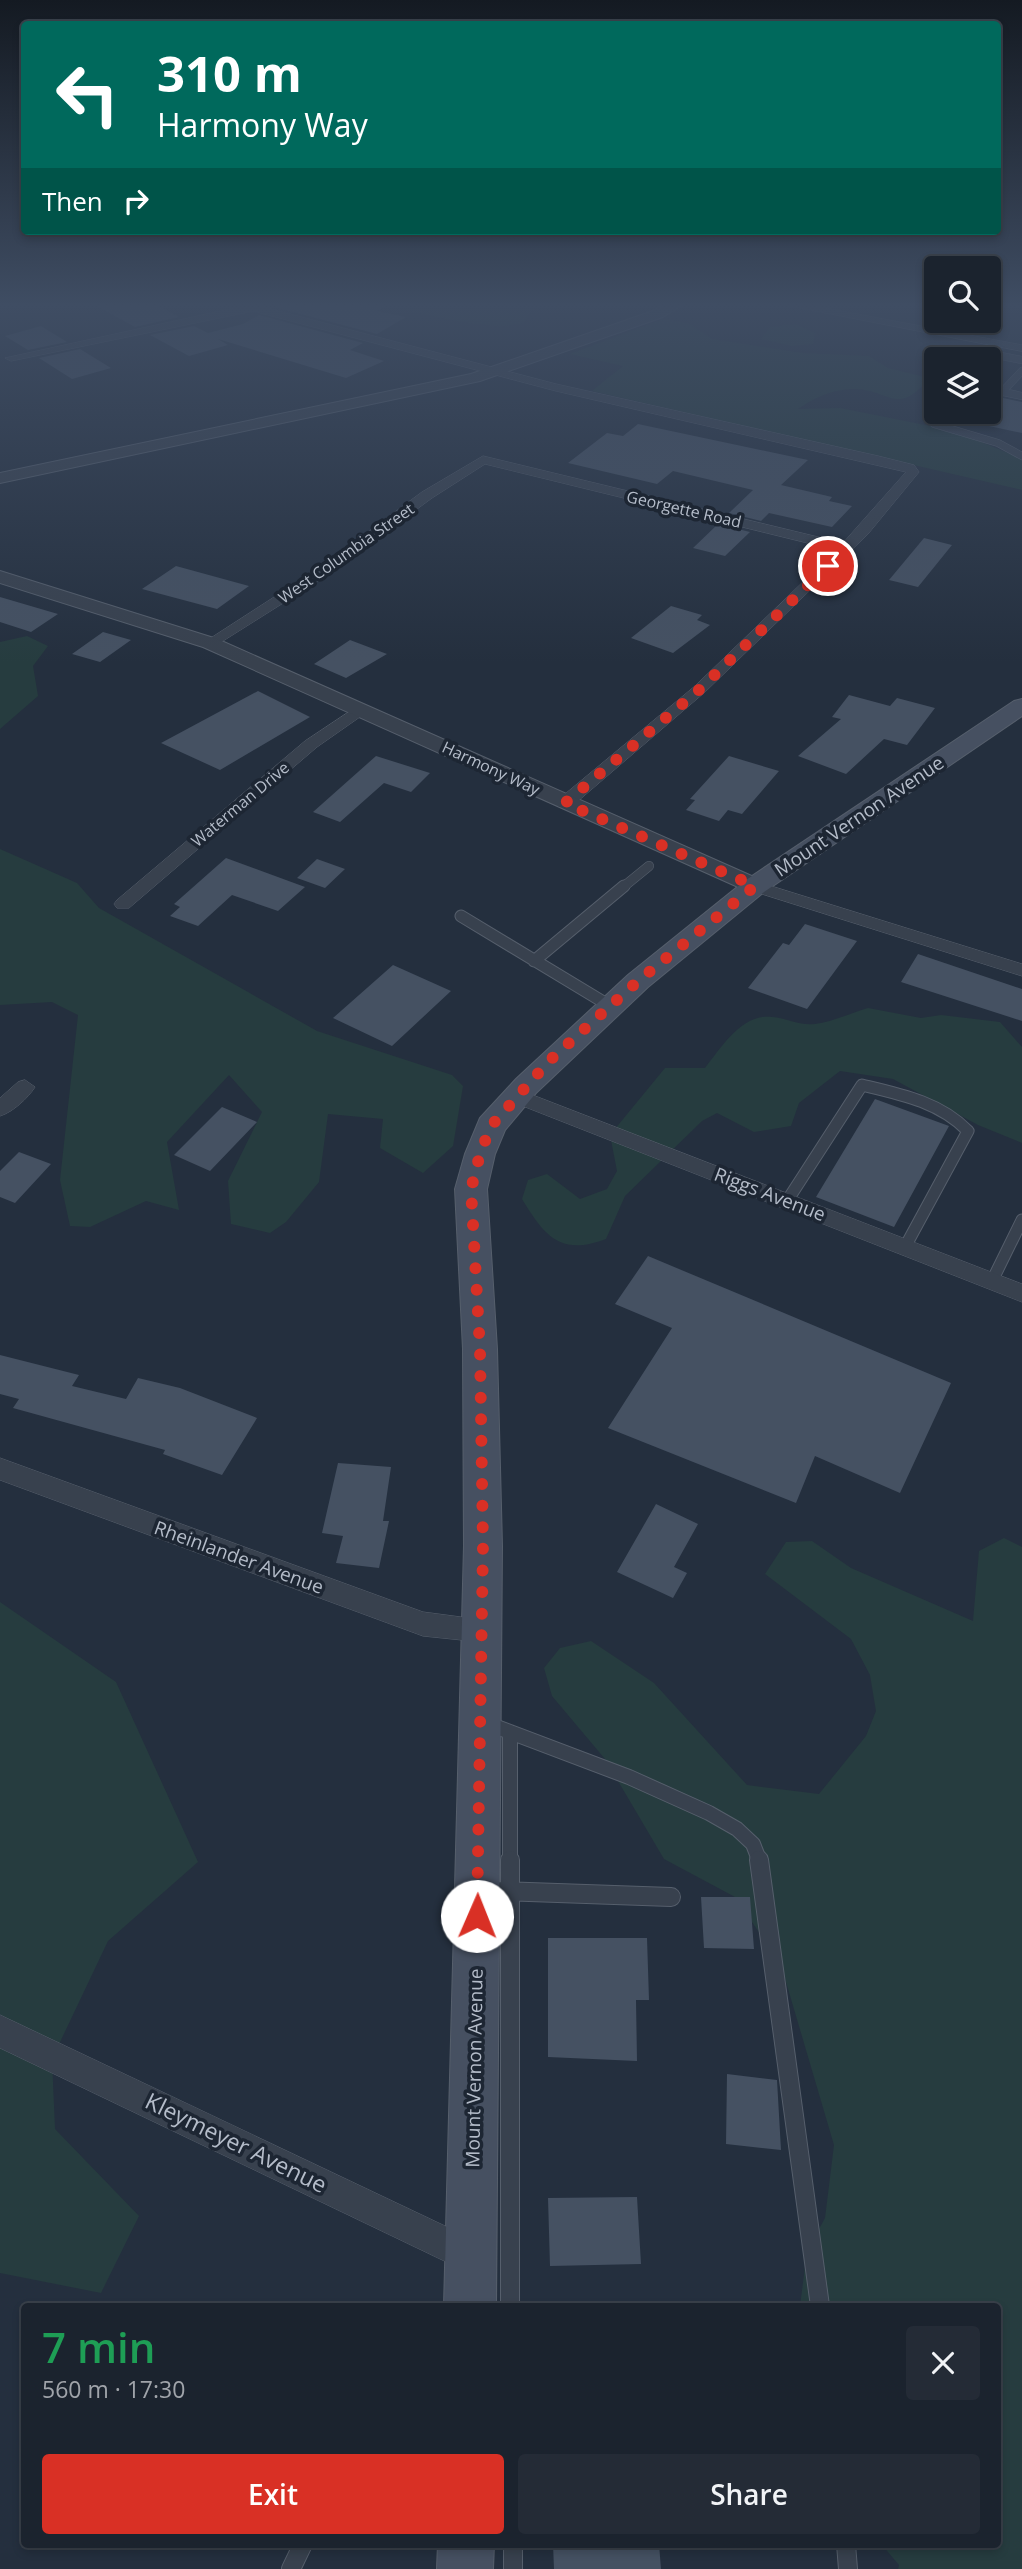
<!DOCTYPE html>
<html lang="en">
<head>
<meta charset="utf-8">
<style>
  body { margin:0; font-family:"Open Sans",sans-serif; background:#242b36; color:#f1f3f6; height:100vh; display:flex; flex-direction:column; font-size:26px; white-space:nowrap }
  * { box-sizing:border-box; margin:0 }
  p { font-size:23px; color:#a0a4aa }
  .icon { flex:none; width:38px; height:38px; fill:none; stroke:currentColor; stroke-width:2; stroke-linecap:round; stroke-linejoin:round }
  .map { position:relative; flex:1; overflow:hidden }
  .drawer { position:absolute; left:21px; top:2303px; width:980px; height:245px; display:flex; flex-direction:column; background:#1b232e; border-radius:7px; box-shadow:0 4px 10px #0003,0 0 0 2px #39404a }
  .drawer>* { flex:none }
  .top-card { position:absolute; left:21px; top:21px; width:980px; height:214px; border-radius:7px; box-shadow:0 4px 10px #0003,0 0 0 2px #39404a; background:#00695c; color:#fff; overflow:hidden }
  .fabs { position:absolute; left:924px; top:256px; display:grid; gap:14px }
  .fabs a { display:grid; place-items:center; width:77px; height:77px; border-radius:7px; background:#1b232e; box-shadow:0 4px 10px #0003,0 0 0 2px #39404a; font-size:35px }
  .pin { position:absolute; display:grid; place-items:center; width:60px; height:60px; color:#fff; margin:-30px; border:4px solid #fff; border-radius:50%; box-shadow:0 2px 7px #0007 }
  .me { position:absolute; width:77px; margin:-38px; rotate:1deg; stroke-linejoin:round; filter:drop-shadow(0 0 5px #0008) }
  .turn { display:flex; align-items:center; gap:24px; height:147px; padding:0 21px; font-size:32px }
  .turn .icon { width:91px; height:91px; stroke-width:2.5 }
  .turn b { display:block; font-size:49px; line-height:60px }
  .then { display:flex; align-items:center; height:66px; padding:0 21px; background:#0003; gap:14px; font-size:26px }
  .round { display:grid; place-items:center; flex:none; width:74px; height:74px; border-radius:7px; background:#242b36 }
  .head { display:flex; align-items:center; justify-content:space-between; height:119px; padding:0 21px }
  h1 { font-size:42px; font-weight:600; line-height:52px; color:#1e9e55 }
  .primary-button { display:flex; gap:14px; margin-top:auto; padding:14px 21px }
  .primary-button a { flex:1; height:80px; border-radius:7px; background:#d93025; color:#fff; font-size:28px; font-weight:600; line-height:80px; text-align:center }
  .primary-button a+a { background:#242b36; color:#f1f3f6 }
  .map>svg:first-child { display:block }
</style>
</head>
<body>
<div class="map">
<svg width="1022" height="2569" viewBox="0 0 1022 2569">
  <rect width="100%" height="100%" fill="#242f3e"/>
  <path fill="#263c3f" d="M395,303H537L523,323C491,332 426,315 393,306Z
    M663,319L688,323L712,339L803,353L869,356L888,368L929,378C898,417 890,390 855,389C836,388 813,398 798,409L840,408L955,431L1022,459V490L592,391L623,366L570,354Z
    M795,324L815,333L813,344L792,346L761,339L770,327Z
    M27,636L48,646L33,666L38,696L0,729V642Z
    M0,849L77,883L99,908L317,1031L452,1075L463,1086L453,1146L423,1173L380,1148L383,1119L328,1114L319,1182L286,1222L270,1233L231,1224L228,1181L262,1112L229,1075L167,1142L179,1210L146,1201L90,1227L70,1226L60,1180L78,1015L52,1002L0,1005Z
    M868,1008L921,1018L941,1015L1000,1022L1022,1047V1143L978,1125L893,1079L840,1071L799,1103L791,1126L754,1132L717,1113L702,1121L625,1196L606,1239C561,1256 545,1237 522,1199L528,1180L547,1174L580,1199L607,1189L617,1171L610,1135L665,1068H705C721,1048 742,1013 772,1017C787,1018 799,1026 815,1024C832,1022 851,1013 868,1008Z
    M1004,1538L1022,1547V2569H898L899,2565L882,2545L998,2544V2306H800L807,2251L825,2218L834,2145L781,1965L735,1897L664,1859L605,1759L552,1696L544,1668L560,1648L591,1641L654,1683L747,1785L819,1794L866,1736L876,1711L870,1675L851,1639L765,1574L786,1542L812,1541L851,1568L973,1621L979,1551Z
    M0,1602L116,1682L198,1862L108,1941L52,2059L55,2129L139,2216L101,2293L0,2273Z"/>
  <path fill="#455162" d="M91,303H154L179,317L135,327Z
    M281,303H391L377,311L406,317L377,334L274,307Z
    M259,315L363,343L350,350L384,361L346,378L218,339L228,345L189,356L150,335L194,326L208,333L243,324Z
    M41,326L67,342L28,350L5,336Z
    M80,349L111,368L72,379L39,358Z
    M989,395L1022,402V433L989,426Z
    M638,424L808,460L781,485L832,497L829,501L852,506L832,527L769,513L761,521L729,513L753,490L673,471L657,484L568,463L607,433L623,436Z
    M718,524L750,532L725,556L693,548Z
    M924,538L952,545L918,587L889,580Z
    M176,566L249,586L217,609L142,589Z
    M0,597L58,614L31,632L0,622Z
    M671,606L702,615L697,620L710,625L673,653L631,638Z
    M103,632L131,640L100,662L72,654Z
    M350,640L387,654L346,678L314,664Z
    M258,691L310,717L220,770L161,743Z
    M849,695L890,706L897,698L935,708L907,745L884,739L846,774L798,756L841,719L832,717Z
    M376,756L430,773L411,792L384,783L340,822L313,812Z
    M729,756L779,771L742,814L728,810L719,821L686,810L695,800L690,799Z
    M226,858L305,887L278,911L232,895L198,926L170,916L180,907L174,904Z
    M317,859L345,869L325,888L297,878Z
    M805,924L857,941L807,1009L748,988L783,943L789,945Z
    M918,954L1022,989V1021L901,982Z
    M393,965L451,991L392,1046L333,1018Z
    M875,1099L949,1126L894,1227L816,1197Z
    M222,1107L257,1122L210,1171L174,1155Z
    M19,1152L51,1164L15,1203L0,1197V1171Z
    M648,1256L951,1383L900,1493L815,1456L796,1503L608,1428L672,1328L615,1304Z
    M0,1355L79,1375L72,1386L126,1399L138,1378L180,1388L257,1418L222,1475L163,1454L165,1450L13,1408L19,1399L0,1394Z
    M338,1463L391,1467L383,1521H389L379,1568L336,1563L343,1536L322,1533Z
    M656,1504L698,1524L674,1567L687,1573L673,1598L617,1572Z
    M701,1897H750L754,1949L704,1948Z
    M548,1938H647L649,2000H636L637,2061L548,2057Z
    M727,2074L777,2080L781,2150L726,2144Z
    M637,2197L641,2264L550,2266L548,2198Z
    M553,2544H659L661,2569H554Z"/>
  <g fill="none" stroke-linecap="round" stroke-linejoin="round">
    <defs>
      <path id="service-far4" d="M984,359L996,355L1022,360
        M989,389L1022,396
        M1002,392L1022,371
        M936,404L927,415L934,424L998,443L1022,456"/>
      <path id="service-far3" d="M622,888L649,866"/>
      <path id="service-far2" d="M461,916L610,1006
        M534,961L624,886
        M787,1201L862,1085C900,1094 940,1102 968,1131L905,1247
        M992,1281L1022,1220"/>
      <path id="service-far1" d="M486,1723L629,1777L709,1813L737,1829L753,1844L760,1862
        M510,1732V1862"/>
      <path id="service" d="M510,1860V2306
        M759,1860L820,2306
        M502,1891L671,1897
        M513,2544V2569
        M846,2544L848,2569
        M291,2569L303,2544"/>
      <path id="minor" d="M231,303H248L556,384L878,456L914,465L919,472L868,534L705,692L571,807H559L557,803L559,799L695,686L836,550L485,464L432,498L326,576L215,646L210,647L203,643L316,570L422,492L483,456L843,543L906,472L556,391L253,311L11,361L5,358L239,307Z
        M775,303H798L1022,345V351Z
        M361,704L369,709L367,712L317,747L129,908H117L114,904L117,900L305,741Z
        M755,881L1022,964V976L749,890L746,886Z
        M25,1080L35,1087C28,1098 13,1112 0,1116V1098L18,1082Z
        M517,1089L1022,1284V1302L510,1101L507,1096Z
        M0,1458L423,1612L491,1621L494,1630L491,1639L481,1642L423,1636L0,1480Z
        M0,2015L483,2244L488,2256L483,2268L471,2273L459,2268L0,2048Z"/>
      <path id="tertiary" d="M667,303H685L663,317L480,381L0,483V473L471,374L653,311Z
        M0,571L217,639L763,881L767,886L763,891H747L203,647L0,583Z"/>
      <path id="secondary" d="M1022,699V716L764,892L648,987L536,1093L505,1130L495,1154L487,1189L497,1349L502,1546L496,2306H444L464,1546L463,1349L455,1189L465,1154L480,1118L516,1079L628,975L746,880L1014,701Z
        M438,2544H494L493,2569H437Z"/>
    </defs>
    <use href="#service-far4" stroke="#565f6c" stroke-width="8"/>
    <use href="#service-far3" stroke="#565f6c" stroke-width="10"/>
    <use href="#service-far2" stroke="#565f6c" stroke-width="13"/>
    <use href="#service-far1" stroke="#565f6c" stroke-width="16"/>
    <use href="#service" stroke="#565f6c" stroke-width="20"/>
    <use href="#minor" stroke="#565f6c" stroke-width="1"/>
    <use href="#tertiary" stroke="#565f6c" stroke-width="2"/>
    <use href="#secondary" stroke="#565f6c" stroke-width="2"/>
    <use href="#service-far4" stroke="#38414e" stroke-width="7"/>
    <use href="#service-far3" stroke="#38414e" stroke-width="9"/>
    <use href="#service-far2" stroke="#38414e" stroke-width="11"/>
    <use href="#service-far1" stroke="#38414e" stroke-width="14"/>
    <use href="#service" stroke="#38414e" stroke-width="18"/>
    <use href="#minor" fill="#38414e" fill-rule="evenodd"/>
    <use href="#tertiary" fill="#38414e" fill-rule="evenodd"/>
    <use href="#secondary" fill="#465061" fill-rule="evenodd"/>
  </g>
  <linearGradient id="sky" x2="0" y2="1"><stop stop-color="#141a22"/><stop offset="0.46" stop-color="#3f4d63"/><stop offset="1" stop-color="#3f4d63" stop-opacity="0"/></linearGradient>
  <rect width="1022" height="663" fill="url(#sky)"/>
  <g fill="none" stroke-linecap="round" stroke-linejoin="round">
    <path stroke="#d93025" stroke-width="12" stroke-dasharray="0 21.6" d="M477,1916L483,1546L480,1349L471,1189L480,1154L491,1126L550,1060L638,981L755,886L565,803L700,689L828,566"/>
  </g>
  <g text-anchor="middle" stroke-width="7" stroke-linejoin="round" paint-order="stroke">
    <g font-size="16" fill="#b4bcc9" stroke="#1d2633">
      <text transform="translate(684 509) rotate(13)" y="6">Georgette Road</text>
      <text transform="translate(346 553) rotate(-35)" y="6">West Columbia Street</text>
      <text transform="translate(491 768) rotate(25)" y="6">Harmony Way</text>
      <text transform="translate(240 804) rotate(-40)" y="6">Waterman Drive</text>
    </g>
    <g font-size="19" fill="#b4bcc9" stroke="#1d2633">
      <text transform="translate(859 816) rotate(-34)" y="7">Mount Vernon Avenue</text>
      <text transform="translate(770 1194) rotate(21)" y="7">Riggs Avenue</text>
      <text transform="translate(239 1557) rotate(20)" y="7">Rheinlander Avenue</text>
      <text transform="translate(474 2068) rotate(-89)" y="7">Mount Vernon Avenue</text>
    </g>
    <g font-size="23" fill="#b4bcc9" stroke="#1d2633">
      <text transform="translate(236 2143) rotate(26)" y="8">Kleymeyer Avenue</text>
    </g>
  </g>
</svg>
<div class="fabs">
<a><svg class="icon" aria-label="search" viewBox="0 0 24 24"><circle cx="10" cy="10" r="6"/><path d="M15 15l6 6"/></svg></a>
<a><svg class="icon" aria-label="layers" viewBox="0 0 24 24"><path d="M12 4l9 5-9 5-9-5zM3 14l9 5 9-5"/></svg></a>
</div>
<div class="pin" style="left:828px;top:566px;background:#d93025"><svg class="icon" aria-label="arrive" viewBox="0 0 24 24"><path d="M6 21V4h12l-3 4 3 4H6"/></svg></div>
<svg class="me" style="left:477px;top:1916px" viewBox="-20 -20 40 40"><circle r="19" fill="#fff"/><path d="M0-13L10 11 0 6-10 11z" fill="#d93025"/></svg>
<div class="top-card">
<div class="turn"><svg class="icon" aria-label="left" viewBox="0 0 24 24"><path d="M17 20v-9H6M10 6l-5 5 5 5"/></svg><div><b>310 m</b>Harmony Way</div></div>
<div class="then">Then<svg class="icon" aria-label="right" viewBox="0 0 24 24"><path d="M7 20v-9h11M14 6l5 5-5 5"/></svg></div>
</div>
<section class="drawer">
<div class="head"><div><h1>7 min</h1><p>560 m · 17:30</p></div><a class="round"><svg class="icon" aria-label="close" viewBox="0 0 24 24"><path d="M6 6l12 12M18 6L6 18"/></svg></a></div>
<div class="primary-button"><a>Exit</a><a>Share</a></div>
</section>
</div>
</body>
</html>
